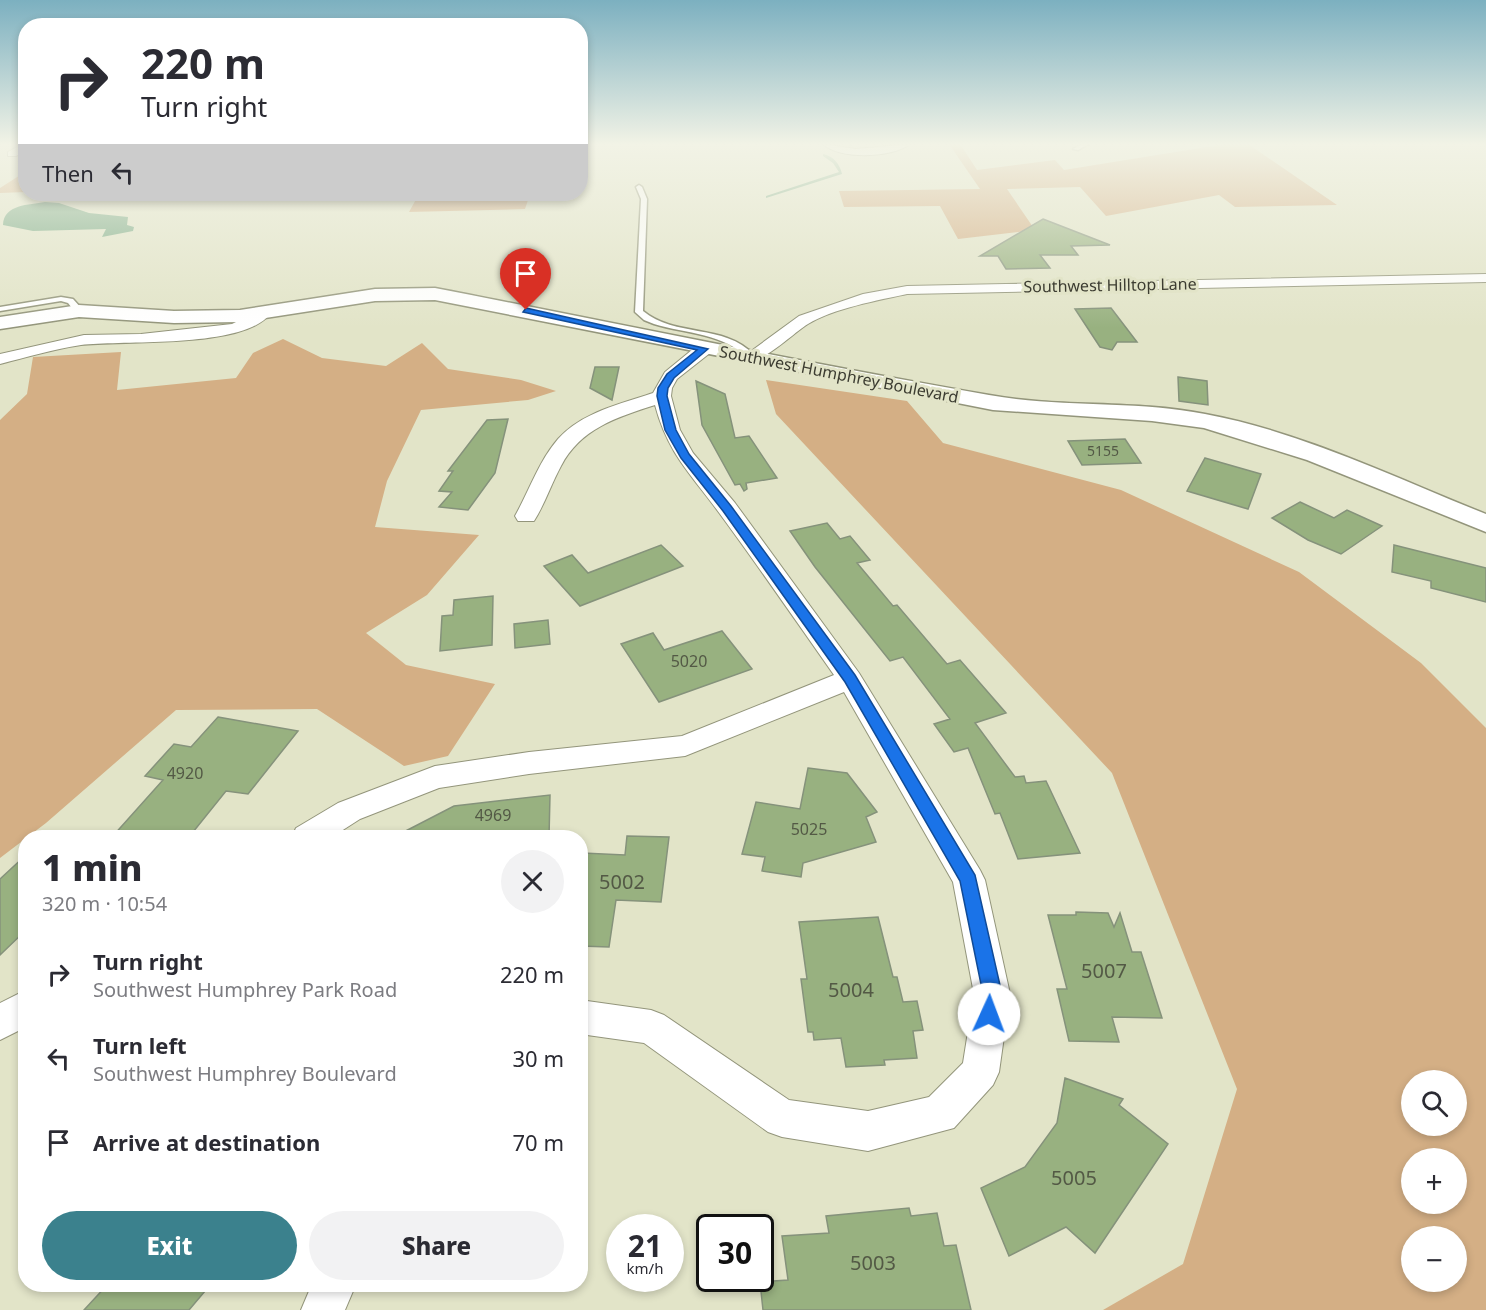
<!DOCTYPE html>
<html lang="en">
<head>
<meta charset="utf-8">
<style>
  body { margin:0; font-family:"Noto Sans",sans-serif; background:#f2f2f3; color:#2b2b33; height:100vh; display:flex; flex-direction:column; font-size:22px; white-space:nowrap }
  * { box-sizing:border-box; margin:0 }
  p { font-size:20px; color:#7c7c81 }
  .icon { flex:none; width:33px; height:33px; fill:none; stroke:currentColor; stroke-width:2; stroke-linecap:round; stroke-linejoin:round }
  .map { position:relative; flex:1; overflow:hidden }
  .panel { position:absolute; left:18px; top:830px; width:570px; height:462px; display:flex; flex-direction:column; background:#fff; border-radius:24px; box-shadow:0 3px 9px #0003 }
  .panel>* { flex:none }
  .hud { position:absolute; left:18px; top:18px; width:570px; height:183px; border-radius:24px; box-shadow:0 3px 9px #0003; background:#fff; color:#2b2b33; overflow:hidden }
  .controls { position:absolute; left:1401px; top:1070px; display:grid; gap:12px }
  .controls a { display:grid; place-items:center; width:66px; height:66px; border-radius:50%; background:#fff; box-shadow:0 3px 9px #0003; font-size:30px }
  .speed { position:absolute; left:606px; top:1214px; display:flex; gap:12px; font-size:30px; font-weight:700; text-align:center }
  .speed>* { display:grid; place-content:center; width:78px; height:78px; border-radius:50%; background:#fff; box-shadow:0 3px 9px #0003; line-height:1 }
  .speed small { font-size:15px; font-weight:400 }
  .speed .limit { border:3px solid #111; border-radius:9px; background:#fff; color:#111 }
  .pin { position:absolute; display:grid; place-items:center; width:51px; height:51px; color:#fff; margin:-62px -26px; border-radius:50% 50% 50% 0; rotate:-45deg; box-shadow:0 0 6px #0007 }
  .pin .icon { rotate:45deg }
  .me { position:absolute; width:66px; margin:-33px; rotate:2deg; stroke-linejoin:round; filter:drop-shadow(0 0 4px #0008) }
  .turn { display:flex; align-items:center; gap:21px; height:126px; padding:0 24px; font-size:27px }
  .turn .icon { width:78px; height:78px; stroke-width:2.5 }
  .turn b { display:block; font-size:42px; line-height:51px }
  .then { display:flex; align-items:center; height:57px; padding:0 24px; background:#0003; gap:12px; font-size:22px }
  .round { display:grid; place-items:center; flex:none; width:63px; height:63px; border-radius:32px; background:#f2f2f3 }
  .headline { display:flex; align-items:center; justify-content:space-between; height:102px; padding:0 24px }
  h1 { font-size:36px; font-weight:800; line-height:45px }
  .primary-button { display:flex; gap:12px; margin-top:auto; padding:12px 24px }
  .primary-button a { flex:1; height:69px; border-radius:36px; background:#3b818d; color:#fff; font-size:24px; font-weight:800; line-height:69px; text-align:center }
  .primary-button a+a { background:#f2f2f3; color:#2b2b33 }
  ul { padding:0; list-style:none }
  li { display:flex; align-items:center; gap:18px; height:84px; padding:0 24px }
  li div { flex:1 }
  li b { display:block; font-size:22px }
  li em { font-style:normal }
  .map>svg:first-child { display:block }
</style>
</head>
<body>
<div class="map">
<svg width="1486" height="1310" viewBox="0 0 1486 1310">
  <rect width="100%" height="100%" fill="#e2e4c8"/>
  <path fill="#d4af85" fill-rule="evenodd" d="M949,144H960L977,170L1055,160L1064,170L1225,144H1248L1337,205L1235,207L1219,195L1106,216L1080,187L1007,189L1035,230L958,239L940,206L844,207L839,191L980,189Z
    M25,172V192L0,193V188Z
    M419,194H530L525,209L409,212Z
    M283,339L322,358L386,366L422,343L448,369L521,380L556,391L528,400L421,410L387,481L375,527L479,535L427,595L366,633L406,665L495,684L448,756L404,766L317,709L176,710L46,823L0,858V420L27,394L33,357L121,352L117,390L236,378L253,353Z
    M766,380L907,401L943,443L1121,490L1299,572L1421,663L1486,728V1310H1103L1183,1264L1237,1089L1112,773L776,414ZM1412,1080H1456V1125H1412ZM1412,1158H1456V1203H1412ZM1412,1236H1456V1281H1412Z"/>
  <path fill="#7aa984" d="M45,202L59,203L89,213L128,217L127,225L134,227L133,231L102,237L106,229L33,231L3,225C4,204 29,205 45,202Z"/>
  <g fill="none" stroke-linecap="round" stroke-linejoin="round">
    <path fill="#7aa984" fill-rule="evenodd" d="M850,144H855L848,147Z
      M823,154C833,156 840,164 842,174L766,198V196L839,172L833,163L823,156Z"/>
  </g>
  <path fill="#98b180" stroke="#85927b" stroke-width="1.5" d="M1043,219L1110,245L1071,246L1078,255H1040L1050,268L1006,269L998,256H980Z
    M1111,308L1137,342H1117L1112,350L1100,347L1075,309Z
    M595,367H619L612,400L590,388Z
    M1178,377L1207,381L1208,405L1179,401Z
    M696,381L725,394L735,438L749,436L777,478L746,483L747,489L744,491L740,484L735,485L702,425Z
    M508,419L495,473L468,510L439,507L452,492L439,491L453,471H448L487,420Z
    M1125,439L1141,463L1082,465L1068,441Z
    M1205,458L1261,474L1248,509L1187,491Z
    M1300,502L1334,518L1347,510L1382,526L1341,554L1308,540L1272,518Z
    M827,523L840,539L850,536L870,560L857,563L893,606L897,605L947,664L960,660L1006,713L975,723L1015,777L1024,776L1026,783L1046,781L1080,853L1018,859L1000,813L995,814L968,748L954,752L934,724L950,719L903,657L890,661L815,567L790,531Z
    M661,545L683,566L580,606L544,566L572,555L588,573Z
    M1394,545L1486,568V602L1431,588V581L1392,572Z
    M493,596L492,645L440,651L442,616L453,615L454,600Z
    M548,620L550,644L515,648L514,624Z
    M722,631L752,669L659,702L621,644L653,633L664,650Z
    M218,717L298,731L248,794L226,791L189,837H112L163,780L145,776L174,744L191,747Z
    M808,768L847,773L877,812L866,817L876,842L803,863L801,877L762,871L765,857L742,854L756,802L800,809Z
    M550,795L549,837H394L454,806Z
    M627,836L669,837L661,902L616,900L609,947L580,946L583,853L625,855Z
    M26,855V930L0,955V879Z
    M1076,912L1108,913L1114,927L1120,913L1132,952H1141L1162,1018L1112,1017L1119,1042L1069,1041L1057,989H1067L1048,915H1076Z
    M878,917L893,977H897L903,1002L917,1001L923,1030L913,1031L917,1058L884,1060L885,1065L846,1067L841,1038L814,1040L813,1032H808L801,979H807L799,922Z
    M1065,1078L1123,1099L1119,1105L1168,1144L1095,1253L1066,1227L1009,1256L981,1188L1025,1167L1057,1123Z
    M909,1208L911,1216L937,1213L944,1246L956,1245L971,1310H763L760,1282L788,1280L782,1236L829,1233L826,1216Z
    M108,1284H211L189,1310H84Z"/>
  <g fill="none" stroke-linecap="round" stroke-linejoin="round">
    <defs>
      <path id="lane" d="M1083,144H1089L1078,150L1073,149Z
        M639,185L642,187L647,199L643,311C675,338 724,323 754,355V359H748C725,333 686,334 654,324L644,320L635,312L641,199L636,187Z
        M61,297L73,299L82,309V313H76L68,303L61,301L0,311V307Z"/>
      <path id="street" d="M22,144H26V151L16,156H8V152Z
        M823,144L856,149L910,144C892,158 840,160 823,144Z
        M1486,274V282L907,294C879,300 832,309 808,324C793,333 762,365 745,361L743,357L799,316L863,294L907,286Z
        M262,309L268,311L270,314C243,349 124,340 81,345C54,349 27,357 0,364V354L84,335L141,334L232,324Z
        M704,344L712,349L710,353L677,379L672,388L671,396L680,430L693,453L735,503L859,673L980,870L985,880L1010,994L999,1072L993,1085L954,1128L868,1151L782,1137L768,1132L644,1043L580,1034V1000L651,1010L664,1015L789,1100L868,1111L929,1097L963,1063L974,994L953,882L844,692L685,756L529,774L439,788L360,819L332,837H292L296,828L338,803L435,766L529,752L682,736L834,675C796,621 759,567 720,514C691,474 668,454 655,405C617,417 580,429 561,466C551,484 545,504 534,521H518L515,516C529,491 539,461 558,439C582,412 621,404 653,393L665,372L698,345Z
        M26,990V1027L0,1040V1003Z
        M312,1284H356L345,1310H301Z"/>
      <path id="secondary" d="M435,288C620,324 804,363 989,395C1060,408 1134,400 1205,414C1302,432 1395,478 1486,514V532L1307,460L1204,428L1152,421L993,410L435,300L375,301L240,322L174,323L79,317L0,329V317L79,305L174,311L240,310L375,289Z"/>
    </defs>
    <use href="#lane" stroke="#93957b" stroke-width="3"/>
    <use href="#street" stroke="#93957b" stroke-width="2"/>
    <use href="#secondary" stroke="#93957b" stroke-width="3"/>
    <use href="#lane" fill="#fff" fill-rule="evenodd"/>
    <use href="#street" fill="#fff" fill-rule="evenodd"/>
    <use href="#secondary" fill="#fff" fill-rule="evenodd"/>
  </g>
  <linearGradient id="sky" x2="0" y2="1"><stop stop-color="#7cb0c0"/><stop offset="0.44" stop-color="#f2f3e6"/><stop offset="1" stop-color="#f2f3e6" stop-opacity="0"/></linearGradient>
  <rect width="1486" height="328" fill="url(#sky)"/>
  <path fill="#1a73e8" stroke="#114b97" stroke-width="1.5" d="M526,308L708,349L674,378L668,388L667,396L676,430L689,454L731,506L855,675L975,875L1002,994L996,1020L989,1023L982,1020L980,1014L983,994L960,881L845,682L723,511L681,458L665,430L657,396L658,388L667,374L697,350L523,312Z"/>
  <g text-anchor="middle" stroke-width="6" stroke-linejoin="round" paint-order="stroke">
    <g font-size="14" fill="#535945">
      <text x="1103" y="456">5155</text>
    </g>
    <g font-size="16" fill="#3c3c31" stroke="#e2e4c8">
      <text transform="translate(1110 285) rotate(-1)" y="6">Southwest Hilltop Lane</text>
      <text transform="translate(839 374) rotate(11)" y="6">Southwest Humphrey Boulevard</text>
    </g>
    <g font-size="16" fill="#535945">
      <text x="689" y="667">5020</text>
      <text x="185" y="779">4920</text>
      <text x="493" y="821">4969</text>
      <text x="809" y="835">5025</text>
    </g>
    <g font-size="20" fill="#535945">
      <text x="622" y="889">5002</text>
      <text x="1104" y="978">5007</text>
      <text x="851" y="997">5004</text>
      <text x="1074" y="1185">5005</text>
      <text x="873" y="1270">5003</text>
    </g>
  </g>
</svg>
<div class="controls">
<a><svg class="icon" aria-label="search" viewBox="0 0 24 24"><circle cx="10" cy="10" r="6"/><path d="M15 15l6 6"/></svg></a>
<a>+</a>
<a>−</a>
</div>
<div class="speed"><div>21<small>km/h</small></div><div class="limit">30</div></div>
<div class="pin" style="left:526px;top:310px;background:#d93025"><svg class="icon" aria-label="arrive" viewBox="0 0 24 24"><path d="M6 21V4h12l-3 4 3 4H6"/></svg></div>
<svg class="me" style="left:989px;top:1014px" viewBox="-20 -20 40 40"><circle r="19" fill="#fff"/><path d="M0-13L10 11 0 6-10 11z" fill="#1a73e8"/></svg>
<div class="hud">
<div class="turn"><svg class="icon" aria-label="right" viewBox="0 0 24 24"><path d="M7 20v-9h11M14 6l5 5-5 5"/></svg><div><b>220 m</b>Turn right</div></div>
<div class="then">Then<svg class="icon" aria-label="left" viewBox="0 0 24 24"><path d="M17 20v-9H6M10 6l-5 5 5 5"/></svg></div>
</div>
<section class="panel">
<div class="headline"><div><h1>1 min</h1><p>320 m · 10:54</p></div><a class="round"><svg class="icon" aria-label="close" viewBox="0 0 24 24"><path d="M6 6l12 12M18 6L6 18"/></svg></a></div>
<ul>
<li><svg class="icon" aria-label="right" viewBox="0 0 24 24"><path d="M7 20v-9h11M14 6l5 5-5 5"/></svg><div><b>Turn right</b><p>Southwest Humphrey Park Road</p></div><em>220 m</em></li>
<li><svg class="icon" aria-label="left" viewBox="0 0 24 24"><path d="M17 20v-9H6M10 6l-5 5 5 5"/></svg><div><b>Turn left</b><p>Southwest Humphrey Boulevard</p></div><em>30 m</em></li>
<li><svg class="icon" aria-label="arrive" viewBox="0 0 24 24"><path d="M6 21V4h12l-3 4 3 4H6"/></svg><div><b>Arrive at destination</b></div><em>70 m</em></li>
</ul>
<div class="primary-button"><a>Exit</a><a>Share</a></div>
</section>
</div>
</body>
</html>
